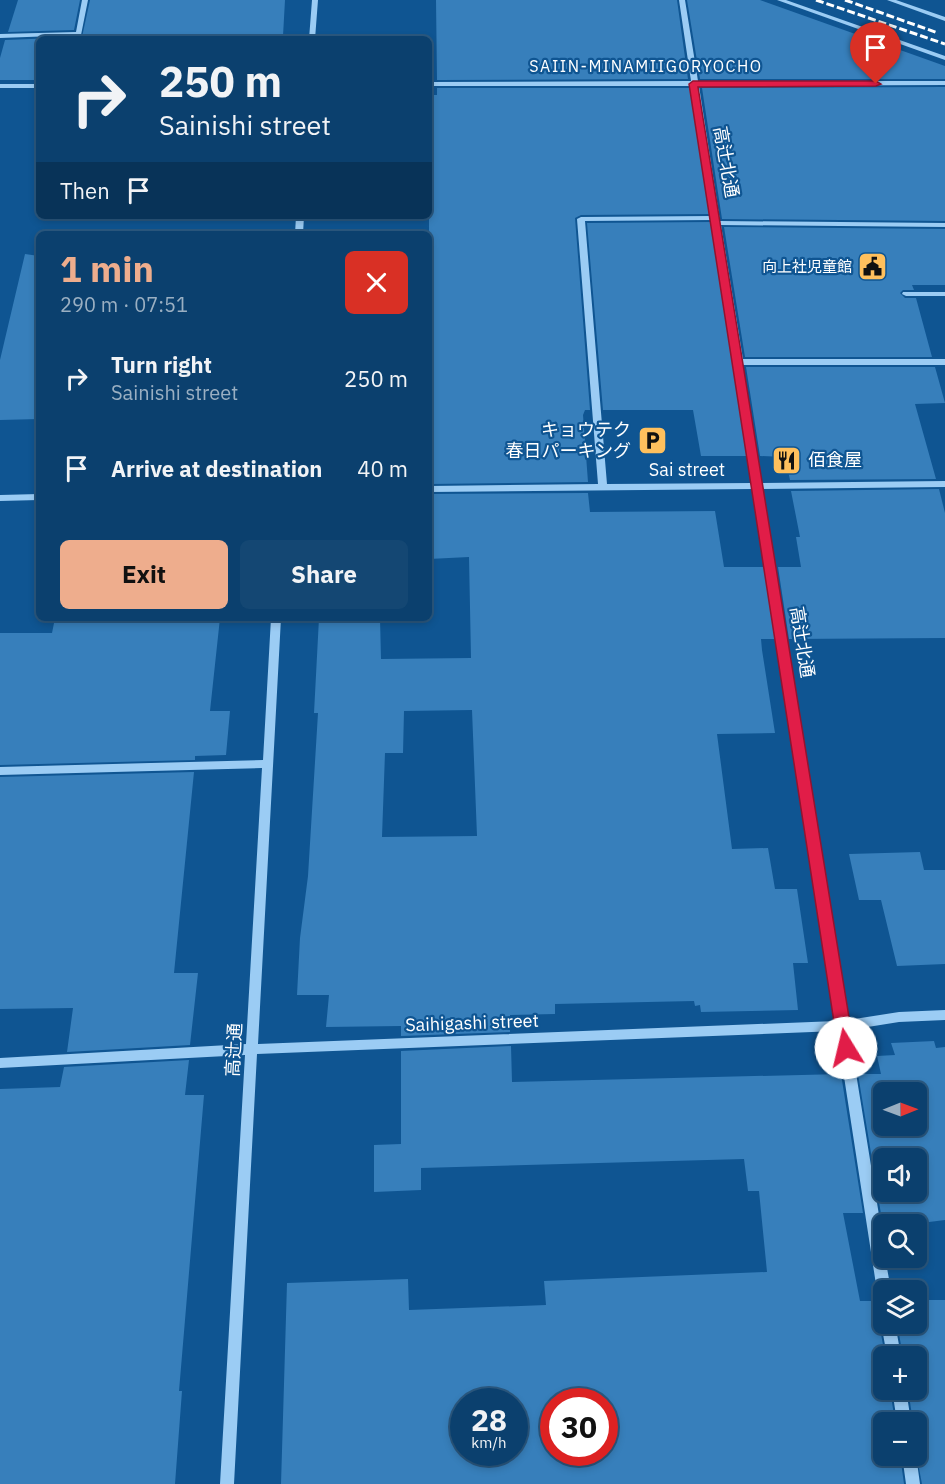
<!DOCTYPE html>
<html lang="en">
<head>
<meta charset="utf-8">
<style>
  body { margin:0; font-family:"IBM Plex Sans","Noto Sans JP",sans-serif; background:#144773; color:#f1f3f6; height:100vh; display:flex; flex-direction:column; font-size:22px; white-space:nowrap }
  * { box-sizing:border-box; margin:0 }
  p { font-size:20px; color:#9aafc2 }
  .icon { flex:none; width:33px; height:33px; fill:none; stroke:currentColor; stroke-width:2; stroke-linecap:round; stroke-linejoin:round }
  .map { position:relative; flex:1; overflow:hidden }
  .sheet { position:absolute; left:36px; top:231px; width:396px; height:390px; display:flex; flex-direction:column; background:#0b406e; border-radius:9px; box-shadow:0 3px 9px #0003,0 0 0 2px #2b5981 }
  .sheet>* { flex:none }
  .banner { position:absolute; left:36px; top:36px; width:396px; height:183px; border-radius:9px; box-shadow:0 3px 9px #0003,0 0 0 2px #2b5981; background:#0b406e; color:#f1f3f6; overflow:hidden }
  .needle { width:39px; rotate:89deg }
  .controls { position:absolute; left:873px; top:1082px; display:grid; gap:12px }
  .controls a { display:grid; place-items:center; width:54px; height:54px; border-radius:9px; background:#0b406e; box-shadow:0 3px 9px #0003,0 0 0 2px #2b5981; font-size:30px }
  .speed { position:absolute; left:450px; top:1388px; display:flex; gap:12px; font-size:30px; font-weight:700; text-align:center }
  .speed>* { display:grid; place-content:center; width:78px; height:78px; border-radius:50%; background:#0b406e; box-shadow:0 3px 9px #0003,0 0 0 2px #2b5981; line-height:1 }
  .speed small { font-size:15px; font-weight:400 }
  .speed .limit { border:9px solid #d22; background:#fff; color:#111 }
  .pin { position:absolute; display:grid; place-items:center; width:51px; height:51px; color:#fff; margin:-62px -26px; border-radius:50% 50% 50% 0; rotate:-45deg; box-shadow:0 0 6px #0007 }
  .pin .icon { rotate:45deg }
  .me { position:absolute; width:66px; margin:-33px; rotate:351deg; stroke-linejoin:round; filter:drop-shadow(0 0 4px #0008) }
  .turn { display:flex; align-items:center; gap:21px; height:126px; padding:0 24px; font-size:27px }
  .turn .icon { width:78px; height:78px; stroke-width:2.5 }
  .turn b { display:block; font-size:42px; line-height:51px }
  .then { display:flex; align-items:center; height:57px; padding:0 24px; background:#0003; gap:12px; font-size:22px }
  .round { display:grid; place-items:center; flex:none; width:63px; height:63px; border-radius:9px; background:#144773 }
  .head { display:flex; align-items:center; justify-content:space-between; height:102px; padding:0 24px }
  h1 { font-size:36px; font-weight:700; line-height:45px; color:#eead8d }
  .button { display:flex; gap:12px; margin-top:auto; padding:12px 24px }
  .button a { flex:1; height:69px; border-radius:9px; background:#eead8d; color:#111; font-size:24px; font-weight:700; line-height:69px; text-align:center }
  .button a+a { background:#144773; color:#f1f3f6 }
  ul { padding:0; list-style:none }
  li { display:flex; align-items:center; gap:18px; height:90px; padding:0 24px }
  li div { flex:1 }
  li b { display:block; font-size:22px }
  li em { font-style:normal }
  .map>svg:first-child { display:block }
</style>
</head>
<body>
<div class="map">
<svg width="945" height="1484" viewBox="0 0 945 1484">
  <rect width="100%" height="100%" fill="#0f5592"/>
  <path fill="#377fbb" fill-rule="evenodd" d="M18,0H80L74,30L8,32Z
    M90,0H285L283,36L233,39H39V80H0V58L5,40L82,37Z
    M436,0H677L688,79L437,80Z
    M687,0H760L945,66V79H700Z
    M945,87V221L722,219L702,88Z
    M437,88H690L709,214L581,215L575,218L590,410H585L583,415L588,482L429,484V95H437Z
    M711,222L747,456H701L693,410H603L587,223Z
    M724,227L945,229V285H912L914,290H903L900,293L905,298H916L932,357H745Z
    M25,254L39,256V419L0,420V360Z
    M746,367H935L945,403L915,404L936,479L790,480L785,457L760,456Z
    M939,489L945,513V638L789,639L778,567H801L796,537H800L791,491Z
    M588,493L590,512L715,511L724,567H764L775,639H761L762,650L775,733L717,734L732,849L768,848L775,889H797L808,963H793L798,1010L701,1012L700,1005L695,1006L694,1001L555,1004V1014L510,1015V1032L401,1036V1026L326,1027L329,995H297L300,938L308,876L318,713H314L319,618H380L381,659L471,658L469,557L429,559V494ZM472,710L477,836L382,837L385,753H403L404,711Z
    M55,618H220L210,711H230L226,755L195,756V760L0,765V633H52Z
    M194,772L174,973H198L190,1045L67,1052L73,1008L0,1009V777Z
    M920,852L924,870H945V964L897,966L881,900H859L849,854Z
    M934,1041L936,1048L945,1047V1220L913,1224L911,1214H881L858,1074H881L877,1056L895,1055L891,1043ZM884,1092H916V1125H884ZM884,1158H916V1191H884Z
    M511,1046L512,1082L841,1074L863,1213H843L860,1301H884V1316L879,1323L885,1356L884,1389H890L895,1422H884V1455H900L904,1484H281L287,1283L408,1279L409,1310L546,1305L544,1281L767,1272L759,1191H748L744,1159L421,1168V1190L374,1192V1145L401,1144V1051ZM464,1401H514V1452H464ZM554,1401H604V1452H554Z
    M189,1060L185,1095H204L179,1391H182L175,1484H0V1089L60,1087L64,1067Z
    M916,1300H945V1484H922L916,1453V1422H913L908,1389H916V1356H903L897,1323H916Z"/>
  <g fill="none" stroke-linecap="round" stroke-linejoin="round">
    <path fill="#9bccf4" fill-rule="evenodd" d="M82,0H88L81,35L0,38V34L76,32Z
      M312,0H318L315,39H309Z
      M679,0H685L698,81H945V85L699,86L720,221L945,223V227L721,225L743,359H945V365H743L762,483L945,481V487L763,489L848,1020L899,1012L945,1010V1020L899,1022L849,1030L884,1246V1257H885L891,1290H884V1297L879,1295L877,1291L837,1031L257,1054L234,1484H220L245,1055L0,1068V1058L246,1044L262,768L0,775V767L263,760L271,618H281L258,1044L836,1021L754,489L429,492V486L598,484L577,219L581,217L712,216L692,86H429V82L691,81ZM713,220L753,483L607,484L585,221Z
      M777,0H786L945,56V60Z
      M887,0H896L945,17V21Z
      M0,84H39V88H0Z
      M296,216H304L303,234H295Z
      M903,292H945V296H906L902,294Z
      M39,494V500L0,501V495Z
      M884,1318V1323H895L901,1356H887L881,1323Z
      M892,1389H906L911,1422H897Z
      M902,1455H916L920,1484H906Z"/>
    <path stroke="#fff" stroke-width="3" stroke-dasharray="8 3" stroke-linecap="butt" d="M816,0L945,44
      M845,0L938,33"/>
  </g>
  <path fill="#e11d48" stroke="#92132f" stroke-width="1.5" d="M693,81H876L881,84L876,86L698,87L854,1048L851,1053L846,1055L840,1053L838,1048L689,84Z"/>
  <defs>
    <symbol id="civic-square" viewBox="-11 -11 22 22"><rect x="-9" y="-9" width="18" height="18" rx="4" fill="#ffc05d" stroke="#0f5592"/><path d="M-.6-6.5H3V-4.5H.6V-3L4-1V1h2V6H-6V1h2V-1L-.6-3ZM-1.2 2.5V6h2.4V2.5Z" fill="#111"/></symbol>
    <symbol id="parking-square" viewBox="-11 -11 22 22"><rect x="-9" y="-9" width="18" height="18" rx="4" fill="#ffc05d" stroke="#0f5592"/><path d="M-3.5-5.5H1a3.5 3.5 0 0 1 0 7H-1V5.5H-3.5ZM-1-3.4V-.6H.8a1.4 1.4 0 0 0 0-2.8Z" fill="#111"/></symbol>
    <symbol id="restaurant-square" viewBox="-11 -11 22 22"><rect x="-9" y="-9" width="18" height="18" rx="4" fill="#ffc05d" stroke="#0f5592"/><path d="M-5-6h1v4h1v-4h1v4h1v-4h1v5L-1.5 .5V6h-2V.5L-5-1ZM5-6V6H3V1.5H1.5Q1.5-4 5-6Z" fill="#111"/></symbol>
  </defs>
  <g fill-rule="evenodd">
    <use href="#civic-square" x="856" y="250" width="33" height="33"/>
    <use href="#parking-square" x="636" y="424" width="33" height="33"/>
    <use href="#restaurant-square" x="770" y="444" width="33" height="33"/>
  </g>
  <g text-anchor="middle" stroke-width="4.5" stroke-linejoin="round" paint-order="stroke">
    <g font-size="15" fill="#fff" stroke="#0f5592" text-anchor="end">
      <text x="852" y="272">向上社児童館</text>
    </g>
    <g font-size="16" letter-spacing="1.5" fill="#fff" stroke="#0f5592">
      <text x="646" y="72">SAIIN-MINAMIIGORYOCHO</text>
    </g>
    <g font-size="18" fill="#fff" stroke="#0f5592">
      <text transform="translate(726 162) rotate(80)" y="6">高辻北通</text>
      <text x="687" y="476">Sai street</text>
      <text transform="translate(802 642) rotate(81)" y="6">高辻北通</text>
      <text transform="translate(472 1023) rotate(-2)" y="6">Saihigashi street</text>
      <text transform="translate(234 1050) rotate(-87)" y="6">高辻通</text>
    </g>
    <g font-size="18" fill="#fff" stroke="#0f5592" text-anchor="end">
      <text x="631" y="436">キョウテク<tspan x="631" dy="21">春日パーキング</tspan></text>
      <text x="808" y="466" text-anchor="start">佰食屋</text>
    </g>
  </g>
</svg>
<div class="controls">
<a><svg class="needle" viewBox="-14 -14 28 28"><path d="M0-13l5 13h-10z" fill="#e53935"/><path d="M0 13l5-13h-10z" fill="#9aafc2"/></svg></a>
<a><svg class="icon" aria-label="sound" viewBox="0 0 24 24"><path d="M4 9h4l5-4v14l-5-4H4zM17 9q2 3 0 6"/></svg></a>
<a><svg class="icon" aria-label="search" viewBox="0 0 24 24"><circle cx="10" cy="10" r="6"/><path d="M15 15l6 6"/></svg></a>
<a><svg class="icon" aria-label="layers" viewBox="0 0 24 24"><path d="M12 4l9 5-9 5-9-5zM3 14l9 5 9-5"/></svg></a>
<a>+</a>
<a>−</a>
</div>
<div class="speed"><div>28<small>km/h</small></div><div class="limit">30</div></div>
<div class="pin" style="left:876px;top:84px;background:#d93025"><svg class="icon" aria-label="arrive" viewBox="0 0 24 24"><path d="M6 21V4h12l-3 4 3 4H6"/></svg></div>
<svg class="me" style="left:846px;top:1048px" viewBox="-20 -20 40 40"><circle r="19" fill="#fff"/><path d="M0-13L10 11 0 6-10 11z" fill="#e11d48"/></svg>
<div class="banner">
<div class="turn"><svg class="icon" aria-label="right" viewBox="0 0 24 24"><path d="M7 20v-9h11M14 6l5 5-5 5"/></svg><div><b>250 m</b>Sainishi street</div></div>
<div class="then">Then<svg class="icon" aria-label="arrive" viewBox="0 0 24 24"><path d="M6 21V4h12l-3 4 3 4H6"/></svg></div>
</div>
<section class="sheet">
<div class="head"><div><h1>1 min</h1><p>290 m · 07:51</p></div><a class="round" style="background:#d93025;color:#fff"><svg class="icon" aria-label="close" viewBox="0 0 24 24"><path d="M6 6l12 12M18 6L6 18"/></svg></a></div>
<ul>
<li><svg class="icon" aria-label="right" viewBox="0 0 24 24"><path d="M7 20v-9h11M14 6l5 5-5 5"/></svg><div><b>Turn right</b><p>Sainishi street</p></div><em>250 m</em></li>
<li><svg class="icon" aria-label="arrive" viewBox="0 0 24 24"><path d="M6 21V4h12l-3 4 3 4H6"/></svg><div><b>Arrive at destination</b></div><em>40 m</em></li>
</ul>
<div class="button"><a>Exit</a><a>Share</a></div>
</section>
</div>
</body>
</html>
